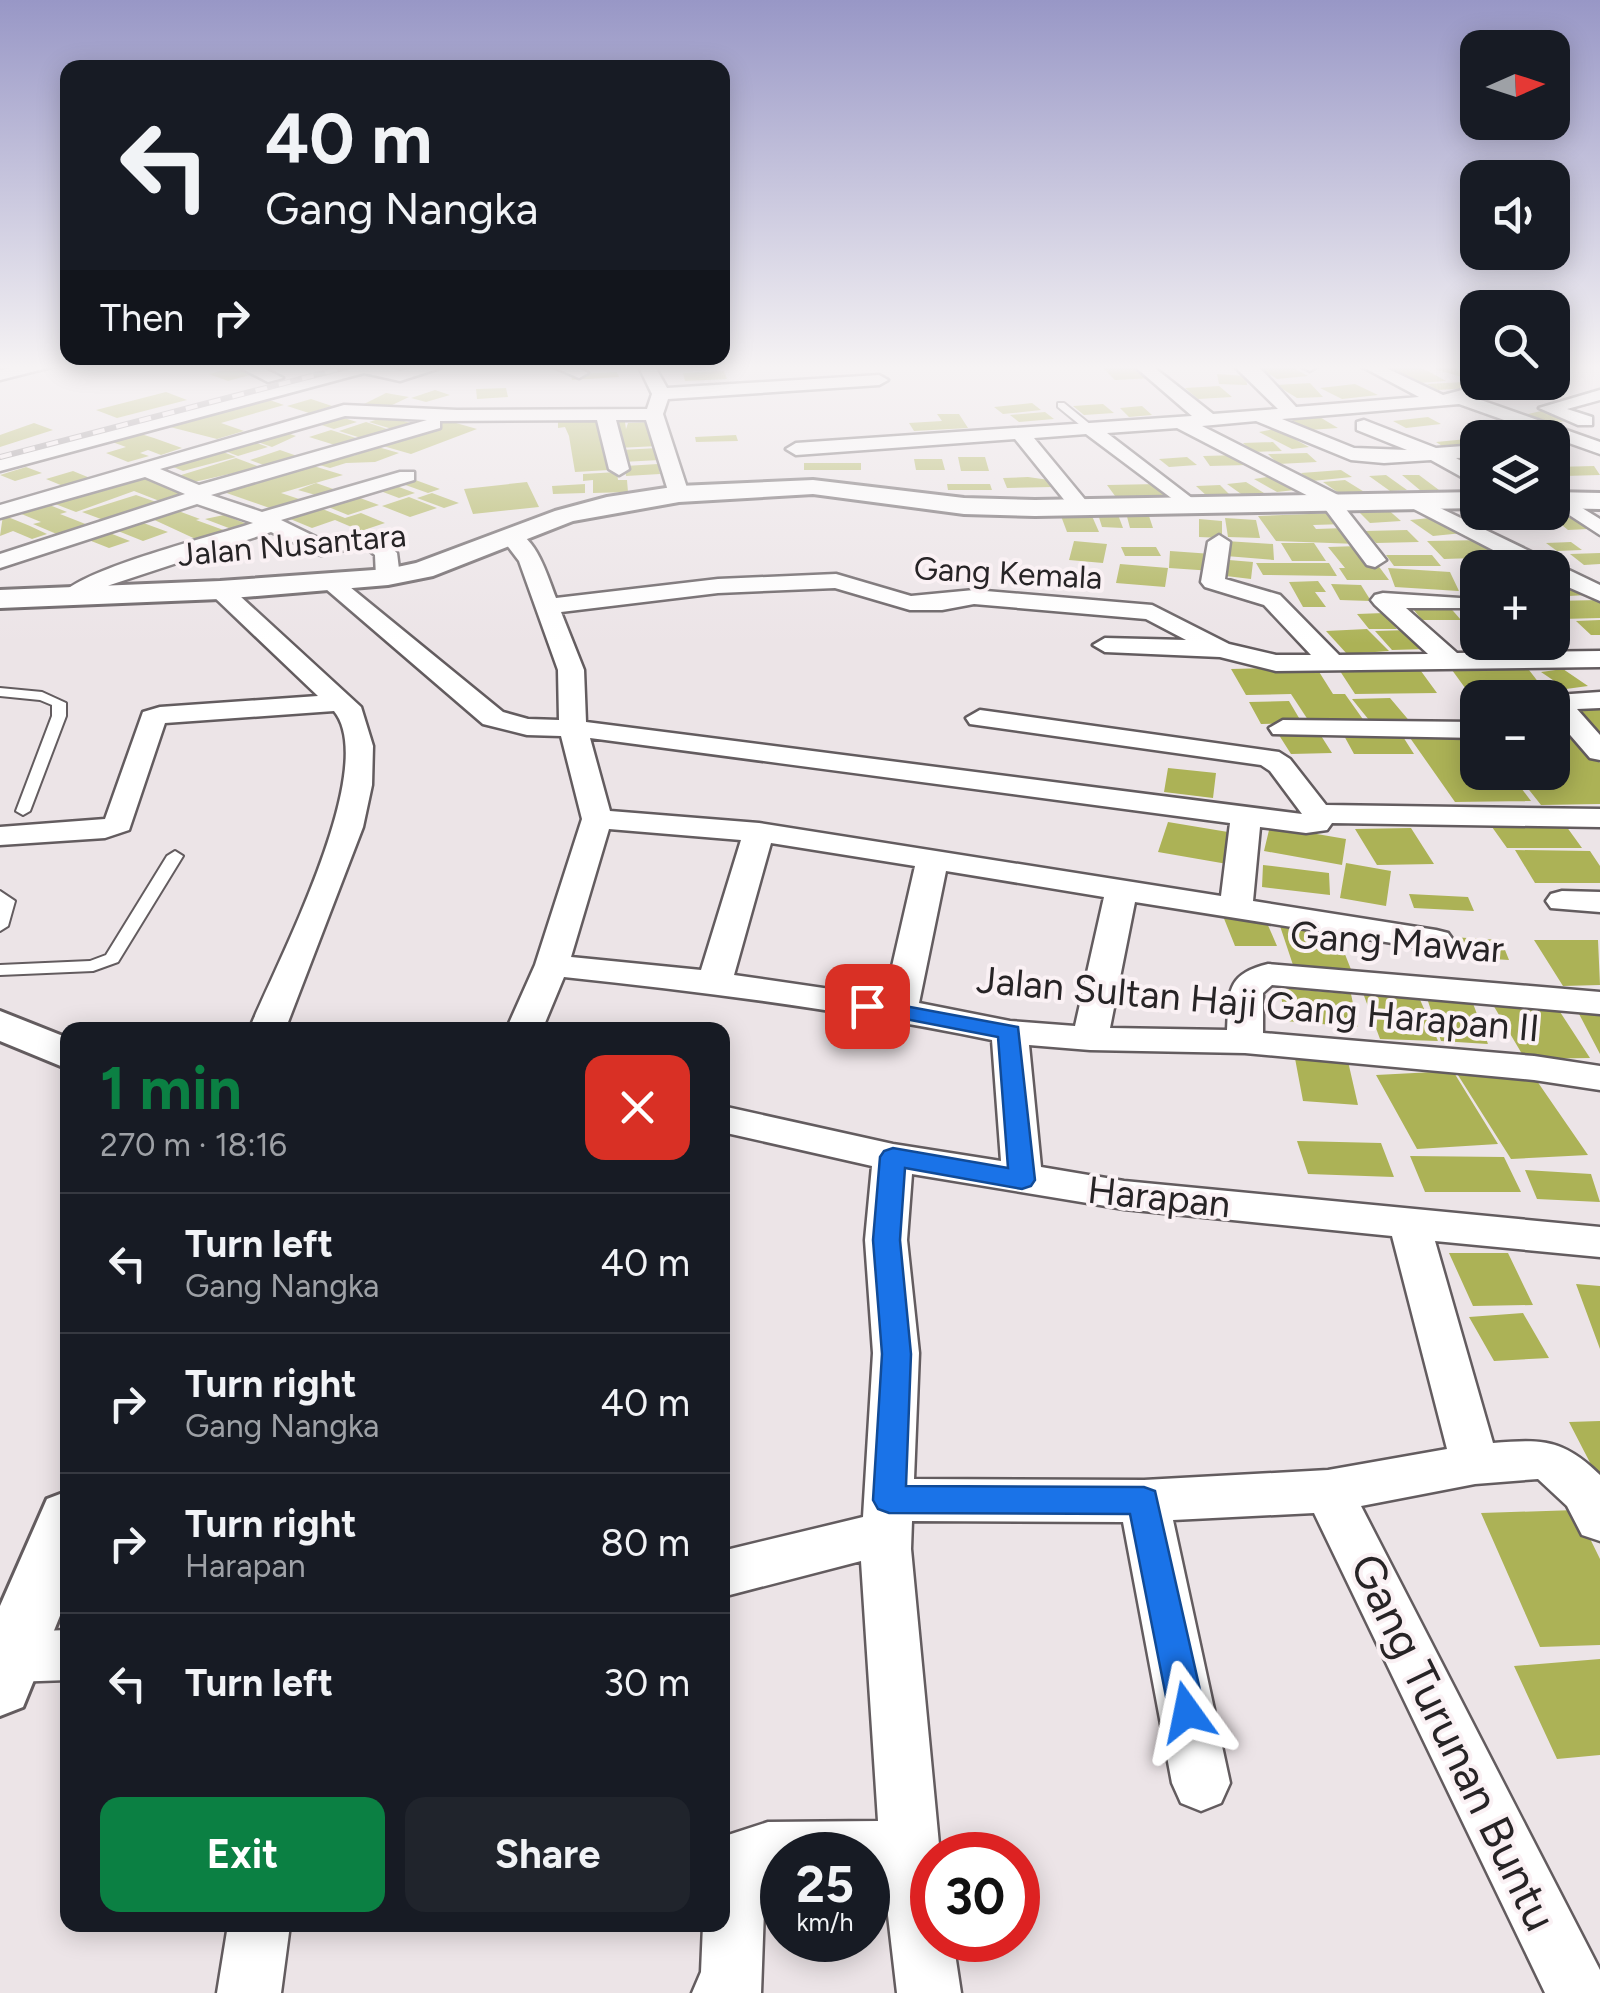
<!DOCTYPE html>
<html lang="en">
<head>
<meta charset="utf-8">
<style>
  body { margin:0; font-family:Figtree,sans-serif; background:#20242c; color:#f1f3f6; height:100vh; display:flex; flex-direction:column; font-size:38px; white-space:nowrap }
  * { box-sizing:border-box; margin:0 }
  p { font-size:32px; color:#9ea1a6 }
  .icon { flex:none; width:55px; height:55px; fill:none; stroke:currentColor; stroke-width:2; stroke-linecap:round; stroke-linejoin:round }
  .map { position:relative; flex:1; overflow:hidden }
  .details { position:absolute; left:60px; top:1022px; width:670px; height:910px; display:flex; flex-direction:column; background:#171b24; border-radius:20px; box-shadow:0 5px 25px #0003 }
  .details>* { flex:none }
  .hud { position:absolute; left:60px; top:60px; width:670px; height:305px; border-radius:20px; box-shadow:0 5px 25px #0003; background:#171b24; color:#f1f3f6; overflow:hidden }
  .needle { width:65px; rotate:87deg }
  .buttons { position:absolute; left:1460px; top:30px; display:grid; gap:20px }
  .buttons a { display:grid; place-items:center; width:110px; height:110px; border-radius:20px; background:#171b24; box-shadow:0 5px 25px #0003; font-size:50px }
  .speed { position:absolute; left:760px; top:1832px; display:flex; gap:20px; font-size:50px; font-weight:700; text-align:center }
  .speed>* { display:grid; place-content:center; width:130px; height:130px; border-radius:50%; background:#171b24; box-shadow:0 5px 25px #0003; line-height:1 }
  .speed small { font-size:25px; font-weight:400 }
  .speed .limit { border:15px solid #d22; background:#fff; color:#111 }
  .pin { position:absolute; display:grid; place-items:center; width:85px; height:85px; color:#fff; margin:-42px; border-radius:20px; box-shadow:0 5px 15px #0006 }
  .me { position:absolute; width:110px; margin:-55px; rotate:348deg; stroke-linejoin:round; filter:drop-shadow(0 0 8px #0008) }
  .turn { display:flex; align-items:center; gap:35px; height:210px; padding:0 40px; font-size:45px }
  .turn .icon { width:130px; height:130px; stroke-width:2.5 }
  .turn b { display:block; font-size:70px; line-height:85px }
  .then { display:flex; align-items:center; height:95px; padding:0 40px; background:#0003; gap:20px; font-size:38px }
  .round { display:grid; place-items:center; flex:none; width:105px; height:105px; border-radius:20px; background:#20242c }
  .overview { display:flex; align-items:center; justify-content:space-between; height:170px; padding:0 40px }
  h1 { font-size:60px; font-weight:700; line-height:75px; color:#0b8043 }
  .button { display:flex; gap:20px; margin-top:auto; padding:20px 40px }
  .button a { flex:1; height:115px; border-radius:20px; background:#0b8043; color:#fff; font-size:40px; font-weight:700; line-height:115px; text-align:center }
  .button a+a { background:#20242c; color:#f1f3f6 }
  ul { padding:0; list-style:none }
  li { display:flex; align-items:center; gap:30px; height:140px; padding:0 40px; border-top:2px solid #363941 }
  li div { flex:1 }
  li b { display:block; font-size:38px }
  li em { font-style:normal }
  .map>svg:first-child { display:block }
</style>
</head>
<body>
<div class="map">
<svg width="1600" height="1993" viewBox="0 0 1600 1993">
  <rect width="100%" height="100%" fill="#ece4e7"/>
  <path fill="#acb256" d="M1100,365H1130L1152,378L1115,380Z
    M1412,365L1428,371L1446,381L1418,383L1384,366Z
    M1455,365L1478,372V382L1435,369Z
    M238,366L257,373L228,381L209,374Z
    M1290,366L1308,376L1277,379L1260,368Z
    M724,371L727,379L685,381L683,373Z
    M617,372L619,377L572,380L571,374Z
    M1217,374L1246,376L1247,385L1219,384Z
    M1463,382L1473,388L1437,390L1427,384Z
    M1528,382H1542L1560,388L1531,395L1507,388Z
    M1310,383L1323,397L1297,398L1276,385Z
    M1355,384L1378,395L1342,399L1320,388Z
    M1219,386L1232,397L1198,399L1185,388Z
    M506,388L508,397L477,399L476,389Z
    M435,390L450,395L426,402L411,398Z
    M166,392L187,400L117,418L96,410Z
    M386,393L409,397L388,407L364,404Z
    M258,396L284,405L221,423L244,431L217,439L170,427Z
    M311,399L332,406L309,413L287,406Z
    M1032,403L1041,410L1003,414L994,407Z
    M1103,404L1114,413L1084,415L1073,406Z
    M1142,406L1152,415L1129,417L1120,408Z
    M1545,410L1571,420L1545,425L1520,416Z
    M1045,412L1054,419L1019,422L1010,415Z
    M1313,413L1338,428L1309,430L1285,416Z
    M937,414H959L968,428L914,431L909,423L942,421Z
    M334,415L357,422L334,429L312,422Z
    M388,416L410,423L392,429L369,422Z
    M601,416L609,470L575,472L569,436L565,427L558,428V417H570V420Z
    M646,416L647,421L625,422L626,429L628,423L651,422L658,446L617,448L612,418Z
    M1428,417L1441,424L1406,428L1393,421Z
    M449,421L477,429L411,454L376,444Z
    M366,422L387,429L361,438L339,431Z
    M34,423L53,430L0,447V435Z
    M1275,429H1276L1309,447L1292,449L1259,432Z
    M331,430L359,439L338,446L309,437Z
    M131,431L154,438L182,448L161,455L148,450L140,453L149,456L128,462L106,453L126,447L104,439Z
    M281,431L296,436L272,447L252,440Z
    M736,435L738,441L696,442L695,437Z
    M1478,438V446L1447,449L1436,442Z
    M251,441L268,447L238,456L222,450Z
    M1273,442L1282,451L1252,452L1243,443Z
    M378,447L399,453L375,462L346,463L330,468L309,462L324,457L353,456Z
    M213,448L236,457L183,471L171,466Z
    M658,448L660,460L622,462L621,450Z
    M280,450L300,457L269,467L250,460Z
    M1307,453L1317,462L1278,464L1268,454Z
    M1240,455L1247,465L1210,466L1203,456Z
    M958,457H985L989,471H961Z
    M1187,457L1197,465L1169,467L1159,459Z
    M236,458L260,467L194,482L178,476Z
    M914,459H942L945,470H916Z
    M804,463H861V470H804Z
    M307,464L343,475L281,493L305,501L278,511L218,490Z
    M658,464L660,474L626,476L625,466Z
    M1594,466L1600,475L1565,476L1554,467Z
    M26,467L42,473L15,481L0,475Z
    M1341,470L1352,477L1312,481L1301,473Z
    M73,471L90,478L63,486L46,479Z
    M617,472L618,480H627L628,492L593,493V480L583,481V474Z
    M147,475L193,492L162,502L134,491L76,512L50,502Z
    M1280,475L1303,489L1277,492L1254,479Z
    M1386,475L1407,490L1390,491L1369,476Z
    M1402,475H1419L1439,490L1421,491Z
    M1028,477L1049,480L1052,487L1007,488L1003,478Z
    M410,478L440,489L428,493L397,482Z
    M1345,480L1366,493L1343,496L1323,482Z
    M527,482L539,507L473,514L464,489Z
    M1246,482L1264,493L1244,496L1227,484Z
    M316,483L336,490L319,496L298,490Z
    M391,484L415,493L399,498L375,489Z
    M585,484V493L553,494L552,486Z
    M947,484H990L992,490H948Z
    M1158,484L1169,498L1118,500L1107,485Z
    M1220,485L1230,495L1207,496L1196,486Z
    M432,493L459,503L444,508L417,498Z
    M136,495L162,504L109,522L82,512Z
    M352,495L379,505L348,515L321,504Z
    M409,497L437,508L410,517L382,506Z
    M42,502L67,512L60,514L88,525L59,535L33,524L41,522L14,511Z
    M315,506L345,518L361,513L385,523L361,531L335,520L312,528L283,516Z
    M1385,507L1401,521L1370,523L1355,508Z
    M173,509L200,519L196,520L229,532L202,542L148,517Z
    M1125,509L1147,510L1153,528H1130Z
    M1552,509H1561L1588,529L1568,530L1546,512Z
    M1097,511L1117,512L1123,528L1102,527Z
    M1336,513L1345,524L1313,525L1316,529L1345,528L1358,544L1276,541L1258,516Z
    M3,515L30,526L47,534L32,539L13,531L0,536Z
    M224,515L247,524L234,530L205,519Z
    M1061,516H1092L1099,532H1067Z
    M1490,516L1548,517L1558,527H1499Z
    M1440,517L1463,533L1433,536L1410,520Z
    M1225,518L1256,520L1260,538L1228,537Z
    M1199,519L1222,521V538L1199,537Z
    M138,521L168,532L143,541L113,529Z
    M102,530L130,541L109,548L81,537Z
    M1407,530L1419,542L1376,543L1365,531Z
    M1487,540L1505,557L1444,559L1427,541Z
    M1074,541L1107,544L1103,563L1069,560Z
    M1226,541L1273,544L1274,560L1226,556Z
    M1571,542L1582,550L1557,551L1546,543Z
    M1281,543H1314L1326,561H1292Z
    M1359,546L1380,568L1389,580H1347L1339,568H1345L1328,547Z
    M1121,547H1156L1161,556H1125Z
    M1170,551L1212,554L1213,571L1169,568Z
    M1600,553V564L1584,565L1570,554Z
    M1386,555H1432L1441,566H1394Z
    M1229,560L1253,562L1251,579L1226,576Z
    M1256,563H1329L1337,576L1263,575Z
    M1120,564L1168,568L1165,587L1116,583Z
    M1388,568L1450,572L1459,591L1395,587Z
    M1567,580L1586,595L1552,597V581Z
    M1318,581L1326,592H1315L1326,607H1303L1289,582Z
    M1331,584L1361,585L1371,601L1340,600Z
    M1600,600V618L1561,619L1552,610V601Z
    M1409,604H1447L1461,620H1422Z
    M1384,613L1397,629H1369L1357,614Z
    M1600,620V635H1591L1576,621Z
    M1367,629L1389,651L1347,654L1326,631Z
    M1409,630L1427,649L1392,650L1375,631Z
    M1316,667L1333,694H1345L1367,725L1312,726L1291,694L1246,695L1231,669Z
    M1418,667L1437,693L1355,694L1338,668Z
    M1563,669L1588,686L1566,689L1541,672Z
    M1452,670H1529L1546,692H1468Z
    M1390,698L1412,724L1373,725L1352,699Z
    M1289,701L1302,723L1261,724L1249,702Z
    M1566,705H1600V743Z
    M1318,731L1332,753L1291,754L1277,732Z
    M1342,732H1400L1414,754H1354Z
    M1478,734V772H1509L1531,801L1455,802L1408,735Z
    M1552,739H1578L1600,763V804L1541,805L1515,772H1552Z
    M1168,768L1216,773L1213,798L1164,792Z
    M1561,819L1582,848H1507L1487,820Z
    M1168,822L1240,834L1233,865L1158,852Z
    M1270,826L1346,839L1342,865L1264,851Z
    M1411,828L1434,864L1377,865L1355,829Z
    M1515,850L1590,851L1600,866V883H1535Z
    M1346,863L1391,871L1386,906L1340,898Z
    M1263,865L1329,873L1330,895L1262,887Z
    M1409,894L1468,897L1474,911L1414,908Z
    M1223,916H1264L1277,946H1235Z
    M1279,923L1333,924L1352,972L1295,971Z
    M1451,937L1501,940L1509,960L1459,957Z
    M1534,940H1598L1600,985L1563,986Z
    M1280,988L1351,994L1358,1027L1285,1021Z
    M1363,993L1418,995L1438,1041L1380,1039Z
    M1426,995L1471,998L1488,1044L1441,1041Z
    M1489,998H1551L1590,1058L1525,1059Z
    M1578,1012L1600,1013V1054Z
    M1294,1053L1347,1057L1358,1105L1303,1101Z
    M1528,1068L1588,1155L1511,1159L1456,1072Z
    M1453,1071L1498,1144L1417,1149L1376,1075Z
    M1297,1141L1381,1143L1394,1177L1308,1174Z
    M1410,1156L1504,1157L1521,1192H1425Z
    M1525,1170L1591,1174L1600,1202L1537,1199Z
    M1449,1253H1508L1533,1305L1473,1306Z
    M1576,1284L1600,1286V1349Z
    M1523,1313L1549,1358L1494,1361L1469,1317Z
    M1600,1421V1482L1569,1422Z
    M1576,1510L1600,1559V1645L1540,1647L1481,1513Z
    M1600,1659V1755L1557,1759L1514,1666Z"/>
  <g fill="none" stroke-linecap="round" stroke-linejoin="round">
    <defs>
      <path id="service" d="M1058,403H1064L1091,425V429H1085L1058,407Z
        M0,688L42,692L66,703V716L30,811L23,815L16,811L52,716V705L40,700L0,696Z
        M175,851L183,856L118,962L93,971L0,975V965L90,961L106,955L167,856Z
        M0,891L15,901L8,926L0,931Z"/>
      <path id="minor" d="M26,365H59L0,380V370Z
        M235,365H257L283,378L268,382Z
        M356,365H383L400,371L423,365H449L400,381L364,373L0,471V459Z
        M549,365H572L588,373L579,378Z
        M638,365H654L667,388L879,375L888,380L879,385L668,399L663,414L689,494L679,500L669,494L646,420H616L629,469L619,475L609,469L597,420L440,421V428L211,495L262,512L400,472H414V480L281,520L324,541L376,533L397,553L400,577L388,584L376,577L375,555L364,546L321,555L271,532L110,585L82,599H66L62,594C85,568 214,536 253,523L197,504L0,568V554L185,494L145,477L0,518V505L344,405L457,410L647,409L652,394ZM345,416L427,420L199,485L160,469Z
        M1133,365H1151L1213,414L1278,409L1233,365L1260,368L1296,407L1419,397L1359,365H1380L1443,395L1493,382H1520L1478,399L1600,442V454L1459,404L1282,419L1354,448L1407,450L1357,430V422L1364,420L1436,448L1478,445V457L1456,458L1478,471V486L1431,460L1384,463L1351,460L1256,421L1202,426L1346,499L1349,503L1345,508L1386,560L1375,567L1367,565L1320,502L1177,428L1107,433L1197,502L1200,506L1190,512L1086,434L1034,438L1092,508L1081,514L1074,512L1015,439L796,455L786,449L796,443L1192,416Z
        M1299,365H1318V366L1310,371Z
        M1552,365H1573L1552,374Z
        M1600,390V400L1567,409L1592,417V425H1578L1539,408Z
        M1413,495L1600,585V601L1552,580V568H1528L1406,505L1403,501L1406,497Z
        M1561,495L1600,519V535L1554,505V497Z
        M511,529C537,537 547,575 556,598L718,579L836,574L911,596L974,590L1152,605L1229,644L1276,655H1311L1264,605L1205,587L1201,582L1208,542L1219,535L1230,542L1225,579L1280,595L1339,655L1428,654L1375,605L1371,600L1375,595L1383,593L1460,598L1464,603L1460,608H1406L1457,653L1600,651V667L1276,671L1220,657L1105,652L1093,645L1105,638L1186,640L1146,619L974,604L942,610H910L835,588L718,593L561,612L584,670L586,722L1302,814L1270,771L1261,765L970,724L966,718L980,710L1279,752L1290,759L1326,805L1600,809V827L1332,823L1327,830L1306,833L1260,827L1253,901L1436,930L1448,933L1453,940L1448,947L1436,950L1135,902L1110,1028L1227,1030C1229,992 1226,974 1268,964L1600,992V1014L1272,985L1263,993V1033L1534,1056L1600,1066V1090L1534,1080L1245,1053L1090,1050L1029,1045L1041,1167L1124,1181L1600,1227V1257L1435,1241L1493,1443C1543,1439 1563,1439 1600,1475V1541L1582,1535L1567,1506L1538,1479L1475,1484L1361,1506L1600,1970V1993H1545L1314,1513L1173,1520L1230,1783L1221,1803L1201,1811L1181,1803L1172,1783L1123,1522L912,1521L911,1549L940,1855H932V1940H953L961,1993H897L884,1881L868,1880V1855H782V1880L765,1882L761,1993H692L701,1972L703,1925H722V1837L768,1822L878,1821L861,1561L722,1597V1551L863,1517L873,1353L865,1240L872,1166L722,1132V1106L893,1144L1001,1161L992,1040C851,1011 708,992 564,977L542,1030H506L535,965L582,819L561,736L527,735L483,724L319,583L323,578H339L503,712L528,719L559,720L558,670L519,561L500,536ZM590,738L1230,823L1221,896L759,823L610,811ZM609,829L741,840L701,970L571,957ZM771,843L915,866L885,997L734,975ZM946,871L1104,897L1075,1026L1010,1021L919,1003ZM912,1174L1124,1209L1392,1236L1447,1449L1328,1470L1144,1480L914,1479L919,1353L907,1240Z
        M220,583L228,585L361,707L373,746L372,785L363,827L285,1030H249C274,968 381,768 334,711L165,723L129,830L105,838L0,845V827L105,819L143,712L160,707L318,696L212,595L208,590L212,585Z
        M1600,692V708L1577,709L1600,735V760L1590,758L1552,714L1557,695Z
        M1283,720L1478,722V738L1273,734L1269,728Z
        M1562,891L1600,892V912L1551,908L1546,901L1551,894Z
        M68,1630V1680L12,1682L0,1677V1637L12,1632Z
        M228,1925H290L281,1993H217Z"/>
      <path id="tertiary" d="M813,480L964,498L1035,500L1478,492V508L1035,516L964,514L813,494L679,502L573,521L433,576L388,585L220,599L0,608V590L220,581L388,569L416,563L555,511L607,497L679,486Z
        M1552,492L1600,493V509L1552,508Z
        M0,1011L68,1038V1069L0,1041Z
        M68,1491V1596L23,1707L0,1716V1606L47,1499Z"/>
    </defs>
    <use href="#service" stroke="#635c5f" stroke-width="4"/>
    <use href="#minor" stroke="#635c5f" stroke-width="5"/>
    <use href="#tertiary" stroke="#635c5f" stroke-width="6"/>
    <use href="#service" fill="#fff" fill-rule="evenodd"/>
    <use href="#minor" fill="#fff" fill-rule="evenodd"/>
    <use href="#tertiary" fill="#fff" fill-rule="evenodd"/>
    <defs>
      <path id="rail" d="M0,457L354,365"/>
    </defs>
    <use href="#rail" stroke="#938d90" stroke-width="6"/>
    <use href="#rail" stroke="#faf1f4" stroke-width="4" stroke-dasharray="12" stroke-linecap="butt"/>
  </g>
  <linearGradient id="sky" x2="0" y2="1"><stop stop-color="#9897c6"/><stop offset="0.57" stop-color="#f6f3f4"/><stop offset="1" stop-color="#f6f3f4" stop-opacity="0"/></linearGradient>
  <rect width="1600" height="644" fill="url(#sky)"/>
  <path fill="#1a73e8" stroke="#114b97" stroke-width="2.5" d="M867,999L1018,1027L1035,1180L1031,1186L1022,1189L905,1168L900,1240L911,1354L906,1486L1144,1487L1155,1491L1205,1712L1200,1724L1187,1729L1174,1724L1169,1712L1130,1514L889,1513L878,1509L873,1500L882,1354L873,1240L880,1157L884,1151L893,1148L1008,1168L998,1037L859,1010L856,1006Z"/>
  <g text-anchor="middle" stroke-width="8" stroke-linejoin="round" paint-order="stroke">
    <g font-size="32" fill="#272426" stroke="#faf1f4">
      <text transform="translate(292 545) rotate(-5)" y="11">Jalan Nusantara</text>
      <text transform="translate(1008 573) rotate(3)" y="11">Gang Kemala</text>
    </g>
    <g font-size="38" fill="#272426" stroke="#faf1f4">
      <text transform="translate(1397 942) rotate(4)" y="13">Gang Mawar</text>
      <text transform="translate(1258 1004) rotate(5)" y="13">Jalan Sultan Haji Gang Harapan II</text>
      <text transform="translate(1159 1197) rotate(6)" y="13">Harapan</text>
    </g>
    <g font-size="45" fill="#272426" stroke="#faf1f4">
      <text transform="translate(1454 1742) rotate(64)" y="16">Gang Turunan Buntu</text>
    </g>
  </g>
</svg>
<div class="buttons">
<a><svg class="needle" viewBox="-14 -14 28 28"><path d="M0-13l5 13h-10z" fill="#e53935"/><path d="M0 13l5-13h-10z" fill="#9ea1a6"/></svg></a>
<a><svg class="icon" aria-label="sound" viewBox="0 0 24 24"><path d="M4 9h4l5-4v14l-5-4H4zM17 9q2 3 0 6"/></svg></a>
<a><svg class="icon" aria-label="search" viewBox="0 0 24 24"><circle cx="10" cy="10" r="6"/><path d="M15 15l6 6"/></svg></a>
<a><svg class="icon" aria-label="layers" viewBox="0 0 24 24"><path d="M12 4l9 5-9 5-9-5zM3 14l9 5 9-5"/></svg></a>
<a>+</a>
<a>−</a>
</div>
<div class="speed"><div>25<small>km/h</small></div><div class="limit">30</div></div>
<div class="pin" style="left:867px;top:1006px;background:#d93025"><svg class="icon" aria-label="arrive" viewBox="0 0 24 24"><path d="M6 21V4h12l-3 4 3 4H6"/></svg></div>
<svg class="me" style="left:1187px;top:1712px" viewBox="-20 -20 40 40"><path d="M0-17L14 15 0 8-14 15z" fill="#1a73e8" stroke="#fff" stroke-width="4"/></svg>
<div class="hud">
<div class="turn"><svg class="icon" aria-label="left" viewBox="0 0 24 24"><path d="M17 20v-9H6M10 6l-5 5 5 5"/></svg><div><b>40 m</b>Gang Nangka</div></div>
<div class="then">Then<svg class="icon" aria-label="right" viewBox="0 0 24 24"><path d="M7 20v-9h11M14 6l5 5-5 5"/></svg></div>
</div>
<section class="details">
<div class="overview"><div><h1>1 min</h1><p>270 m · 18:16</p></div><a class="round" style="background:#d93025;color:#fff"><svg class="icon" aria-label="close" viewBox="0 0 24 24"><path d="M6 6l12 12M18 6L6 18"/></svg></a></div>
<ul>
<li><svg class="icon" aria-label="left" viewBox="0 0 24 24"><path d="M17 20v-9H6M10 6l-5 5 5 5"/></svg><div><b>Turn left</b><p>Gang Nangka</p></div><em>40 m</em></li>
<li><svg class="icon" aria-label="right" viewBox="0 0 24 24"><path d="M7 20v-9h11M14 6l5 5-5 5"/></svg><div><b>Turn right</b><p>Gang Nangka</p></div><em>40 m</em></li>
<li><svg class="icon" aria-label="right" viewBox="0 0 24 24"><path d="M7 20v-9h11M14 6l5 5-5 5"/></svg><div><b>Turn right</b><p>Harapan</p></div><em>80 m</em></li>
<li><svg class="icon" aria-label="left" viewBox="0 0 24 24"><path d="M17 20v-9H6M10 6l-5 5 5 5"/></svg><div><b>Turn left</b></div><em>30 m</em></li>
</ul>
<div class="button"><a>Exit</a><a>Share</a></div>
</section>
</div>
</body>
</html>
